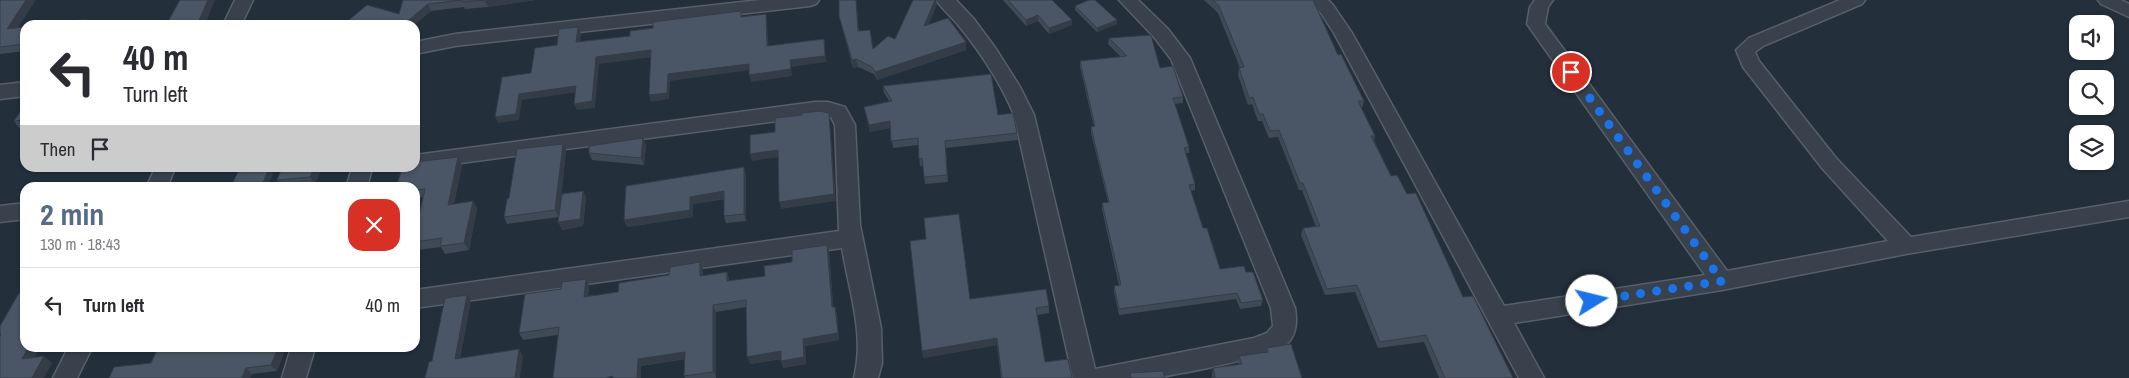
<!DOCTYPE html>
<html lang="en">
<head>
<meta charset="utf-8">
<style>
  body { margin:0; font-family:"Archivo Narrow",sans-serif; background:#f2f2f3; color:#2b2b33; height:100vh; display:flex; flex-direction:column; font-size:19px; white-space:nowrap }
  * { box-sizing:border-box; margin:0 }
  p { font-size:16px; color:#7c7c81 }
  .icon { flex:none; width:28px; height:28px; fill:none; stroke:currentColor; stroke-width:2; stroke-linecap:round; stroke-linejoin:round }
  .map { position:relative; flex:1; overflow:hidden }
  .details { position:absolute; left:20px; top:182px; width:400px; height:170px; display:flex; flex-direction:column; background:#fff; border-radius:15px; box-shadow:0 1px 4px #0004 }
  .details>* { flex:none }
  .hud { position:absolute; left:20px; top:20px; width:400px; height:152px; border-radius:15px; box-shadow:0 1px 4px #0004; background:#fff; color:#2b2b33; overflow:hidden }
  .fabs { position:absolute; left:2069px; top:15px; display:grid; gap:10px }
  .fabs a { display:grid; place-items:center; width:45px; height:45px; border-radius:10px; background:#fff; box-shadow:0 1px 4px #0004; font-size:25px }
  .pin { position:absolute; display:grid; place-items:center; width:42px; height:42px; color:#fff; margin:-21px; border:2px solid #fff; border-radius:50%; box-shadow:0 1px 5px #0007 }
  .me { position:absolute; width:55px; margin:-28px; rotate:81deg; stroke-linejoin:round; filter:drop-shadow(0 0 4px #0008) }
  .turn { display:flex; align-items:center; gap:18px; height:105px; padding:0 20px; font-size:22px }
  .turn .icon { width:65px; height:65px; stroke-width:2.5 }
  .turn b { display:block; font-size:35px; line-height:42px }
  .then { display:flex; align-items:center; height:48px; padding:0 20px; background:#0003; gap:10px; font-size:19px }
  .round { display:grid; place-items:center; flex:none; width:52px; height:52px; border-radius:15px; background:#f2f2f3 }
  .summary { display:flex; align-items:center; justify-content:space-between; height:85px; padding:0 20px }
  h1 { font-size:30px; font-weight:700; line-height:38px; color:#566a8a }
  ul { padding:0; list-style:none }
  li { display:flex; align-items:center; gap:15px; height:75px; padding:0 20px; border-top:1px solid #e1e1e2 }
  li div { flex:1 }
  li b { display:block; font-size:19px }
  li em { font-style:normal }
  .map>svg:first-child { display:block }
</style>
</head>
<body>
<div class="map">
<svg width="2129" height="378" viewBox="0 0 2129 378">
  <rect width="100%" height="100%" fill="#242f3c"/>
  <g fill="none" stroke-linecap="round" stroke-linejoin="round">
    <defs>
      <path id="street" d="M235,0H253L241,25H223Z
        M760,0H819L816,4L810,6L455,46L415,54V42L455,34Z
        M936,0H956L973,18L996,49L1020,87L1034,115L1095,369L1254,338L1267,333L1273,326L1271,308L1171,59L1154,37L1119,0H1138L1168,29L1190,58L1295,308C1297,321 1297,334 1287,344C1276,356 1171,376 1150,378C1124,378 1098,378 1073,378L1014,115C1001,83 981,53 959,26C952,17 942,9 936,0Z
        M1308,0H1328L1333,5L1352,33L1504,306L1705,275L1527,24L1530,7L1535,0H1553L1548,7L1545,24L1727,271L1888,241L1822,168L1743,67L1736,50L1749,38L1840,0H1865L1862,4L1763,46L1755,52L1759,61L1836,158L1911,237L2129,201V217L1906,254L1722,290L1514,323L1544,378H1519L1334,33L1321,13Z
        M2098,0H2121L2129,4V17L2101,4Z
        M25,82V96L0,99V85Z
        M815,102H828L845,107L855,125L860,225L881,328L882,363L878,378H854C865,334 849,291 842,248L415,308V290L839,231L835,125L831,117L815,116L415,169L408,168H415V155Z
        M155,168H175L167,188H146Z
        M352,168H372L367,188H346Z
        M25,203V219L0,222V206Z
        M68,348H92L77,378H53Z
        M291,348H315L306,378H282Z"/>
    </defs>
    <use href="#street" stroke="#565f6a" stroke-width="3"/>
    <use href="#street" fill="#38414c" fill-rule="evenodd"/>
  </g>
  <path fill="#404a57" d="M0,0H34L35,1L17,27H25V51L0,54Z
    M403,0H535L488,7L465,9L464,7L431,11L414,25H344V24L399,14Z
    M856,0L859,31L873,49L895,39L937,4L928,25L966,42V50L877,80L874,74L858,67L853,68L841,23L839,16Z
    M1003,0H1052L1072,25L1049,34L1038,21L1026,26Z
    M1204,0H1313L1338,55L1364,101L1362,108H1361L1375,136L1374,140L1391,176L1407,194L1463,297L1513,378H1439L1424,342L1378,348L1355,292L1325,295L1301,235L1303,228L1316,227L1302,190H1299L1278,137L1269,138L1262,121H1258L1252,104L1248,105L1238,75L1239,68H1240L1218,13Z
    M1075,6L1117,24L1097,32L1075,10Z
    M1109,38L1160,68L1183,97V103L1175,104L1189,147V153H1186L1195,184V190L1191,191L1203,228L1220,269L1246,272L1263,300L1261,306L1240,309L1236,299L1119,315L1114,292V286H1119L1102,209V203L1108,202L1091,133V127H1094L1080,67V61L1121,57L1108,44Z
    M883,86L998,115L1017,133L1018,140L946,148L948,182L925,184L923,165L920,166L918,145L893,148L890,128L870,132L864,107L890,102L884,93Z
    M25,105V127L19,128L14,121Z
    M643,138L646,146L644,165L592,160L589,153Z
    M563,144L566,151L559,217L583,191L586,198L583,226L562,230L559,217L507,224L504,217L509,198Z
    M462,165L454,204L473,201L477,208L469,250L445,254L441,247L417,250L415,246V233L423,197L415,198V188Z
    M46,168H60L47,169Z
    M282,168H322L315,184L282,188L277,180Z
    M746,174V221L726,223L724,216V199L693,204V217L627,227L624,220Z
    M829,252L833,307H835L837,314L839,340L805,346L806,364L783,368L781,359L750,364L746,307L716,312V378H685L684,376L685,359L641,366L558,335L523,340L519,333L561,289L586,279L589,286L588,296L618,292L669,275L700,262L703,269V276L727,272L729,281L765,276L792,262Z
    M970,299L1049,306V313L1037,315L1045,362L1072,378H1001L997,345L923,358Z
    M158,348H283L282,350L284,353L277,371L252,374L250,378H109L151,363Z
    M1267,348L1302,378H1212V375L1213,368L1239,365L1238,363L1239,356L1266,352Z"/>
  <path fill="#343c47" d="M26,0H34L35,1L13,35L7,29Z
    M208,0H215L205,25H197Z
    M489,0H535L488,7L485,1Z
    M935,0H936L937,4L925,34L924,26Z
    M428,4L431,11L414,25H403Z
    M766,14L767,21L769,53L767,46Z
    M1038,15V21L1026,26V20Z
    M87,19L92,25H84Z
    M1072,20V25L1049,34V28Z
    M1117,20V24L1097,32V28Z
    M578,27L581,34L579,49L576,42Z
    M824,39L826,62L791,67L792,76L751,82L749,75L790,60Z
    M966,42V50L877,80L875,72Z
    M651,50L653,57L599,64L595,108L577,110L574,104L596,57Z
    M856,59L858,67L853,68L852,60Z
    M749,64L750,70L670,81L669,99L651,102L649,95L668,74Z
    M576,86L579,92L522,100L519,120L498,123L495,117L519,94Z
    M829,113L830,120L836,201L781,209L779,202Z
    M890,121L891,128L870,132L869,125Z
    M643,138L646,146L644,165L641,158Z
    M563,144L566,151L559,217L555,210Z
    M778,150L780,157L752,161L750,154Z
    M458,157L462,165L452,212L448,205Z
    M744,167L746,174V221L744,214Z
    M269,168L273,174L267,188H261Z
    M314,168H322L315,184L310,177Z
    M583,191L586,198L583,226L562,230L558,222Z
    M724,191L727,198L693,204V217L627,227L624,220L690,197Z
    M473,201L477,208L469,250L464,243Z
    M827,245L829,252L834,314L832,307Z
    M700,262L703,269L702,283L700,276Z
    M727,272L729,279V289L727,281Z
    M586,279L589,286L587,304L584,297Z
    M467,295L471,302L459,365L455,359Z
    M713,305L716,312V378L713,372Z
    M835,307L837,314L839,340L805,346L806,364L783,368L781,361Z
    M997,338V345L923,358L922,351Z
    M28,348H40L30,366L22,359Z
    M276,348H283L282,350L284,353L277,371L271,365Z
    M519,349L523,356L520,378H515Z
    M781,351L783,358L750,364L747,357Z
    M685,352L688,358L641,366V378H637L638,359Z
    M44,356L52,363L44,378H32Z
    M246,368L252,374L250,378H242Z"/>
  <path fill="#4a5665" stroke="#343c47" d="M0,0H26L7,29L25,27V44L0,47Z
    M180,0H208L197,25H166Z
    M403,0H489L462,2V0L428,4L403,25H349L344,24L367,5L399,14Z
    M839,0H856L858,31L870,30L873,49L888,36L895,39L913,0H935L924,26L948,18L966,42L875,72L872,67L856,59L852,60L839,16Z
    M1008,0H1052L1072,20L1049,28L1038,15L1026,20Z
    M1089,0H1095L1117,20L1097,28L1075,6Z
    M1213,0H1313L1338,55L1341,54L1364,101H1358L1375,136H1371L1391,176L1397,175L1407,194L1416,193L1463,297L1473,296L1513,378H1445L1426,335L1380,342L1357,285L1327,289L1303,228L1320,226L1303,183H1300L1279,130L1270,131L1263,114H1259L1253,97L1249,98L1239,68L1244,67L1219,6Z
    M741,11V17L766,14L767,46L824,39L825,56L790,60L791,69L749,75V64L668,74L667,93L649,95L651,50L596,57L592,101L574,104L576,86L519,94L516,114L495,117L502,77L531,73L535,48L557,45L559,29L578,27L576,42L630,36V31L653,28V22Z
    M87,19L84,25H38Z
    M1151,35L1160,68L1173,66L1183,97L1173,98L1189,147L1184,148L1195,184L1189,185L1203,228H1207L1220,269L1244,266L1246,272H1253L1263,300L1241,303L1237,293L1119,309L1114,286L1121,285L1102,203L1109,202L1091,127L1095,126L1080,61L1127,56L1109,38Z
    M991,74L998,115L1013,113L1017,133L945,141L947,175L924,177L922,158L919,159L918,138L891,141L890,121L869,125L864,107L892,101L883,86Z
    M25,105V120L14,121Z
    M819,111L829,113L834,194L779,202L778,150L750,154V135L775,132V118L802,115V113Z
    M643,138L641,158L589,153V146Z
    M563,144L555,210L504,217L507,199L509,198L517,149Z
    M458,157L448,205L473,201L464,243L440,246L442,238L415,242V233L425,189L415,190V188H396L402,168H415V162Z
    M744,167V214L724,216V191L690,197V210L624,220L626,186Z
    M269,168L261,188H230L238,172Z
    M282,168H314L310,177L277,180Z
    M583,191L580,219L558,222L562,194Z
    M959,214L970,299L1046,289L1049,306L1036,308L1045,362L1068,359L1072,378H1002L997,338L922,351L910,241L926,239L924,218Z
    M827,245L832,307H835L838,333L803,339L804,357L781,361V351L747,357L746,300L713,305V372L684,376L685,352L638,359L637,378H613V376L605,378H553L559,327L519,333L525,294L561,289L562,282L586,279L584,297L618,292L619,283L669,275L670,267L700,262V276L727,272V281L765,276L764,266L792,262V250Z
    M19,293H25V348H28L22,359L44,356L32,378H0V336L1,334H0V326Z
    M467,295L455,359L519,349L515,378H425L429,362L432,361L445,298Z
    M1291,344L1302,378H1211L1215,377L1213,368L1242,364L1239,356L1268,352L1267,348L1272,347Z
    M158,348H278L271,365L246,368L242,378H109L114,367L151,363Z
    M1163,371L1165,378H1131L1130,373Z"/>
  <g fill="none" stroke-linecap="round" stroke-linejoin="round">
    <path stroke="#1a73e8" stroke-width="9" stroke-dasharray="0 16.2" d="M1571,72L1722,281L1592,301"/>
  </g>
</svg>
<div class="fabs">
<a><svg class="icon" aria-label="sound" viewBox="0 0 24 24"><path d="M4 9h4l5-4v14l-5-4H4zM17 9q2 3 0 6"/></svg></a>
<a><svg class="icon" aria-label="search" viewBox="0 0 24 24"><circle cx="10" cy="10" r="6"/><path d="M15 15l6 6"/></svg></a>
<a><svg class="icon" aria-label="layers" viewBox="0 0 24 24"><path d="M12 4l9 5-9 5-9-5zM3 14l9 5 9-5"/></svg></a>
</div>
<div class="pin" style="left:1571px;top:72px;background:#d93025"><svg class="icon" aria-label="arrive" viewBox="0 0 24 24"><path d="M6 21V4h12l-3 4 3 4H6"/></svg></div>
<svg class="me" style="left:1592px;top:301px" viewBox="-20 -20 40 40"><circle r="19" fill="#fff"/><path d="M0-13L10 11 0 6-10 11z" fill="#1a73e8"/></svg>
<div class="hud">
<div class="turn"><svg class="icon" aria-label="left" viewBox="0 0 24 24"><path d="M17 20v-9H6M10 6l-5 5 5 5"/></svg><div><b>40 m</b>Turn left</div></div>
<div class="then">Then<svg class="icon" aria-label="arrive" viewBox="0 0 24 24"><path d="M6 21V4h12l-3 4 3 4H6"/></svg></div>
</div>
<section class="details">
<div class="summary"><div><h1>2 min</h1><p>130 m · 18:43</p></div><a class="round" style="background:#d93025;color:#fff"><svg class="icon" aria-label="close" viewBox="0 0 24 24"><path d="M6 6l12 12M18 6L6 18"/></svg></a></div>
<ul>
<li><svg class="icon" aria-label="left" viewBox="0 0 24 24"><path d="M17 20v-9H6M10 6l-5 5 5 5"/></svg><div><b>Turn left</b></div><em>40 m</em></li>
</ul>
</section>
</div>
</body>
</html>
